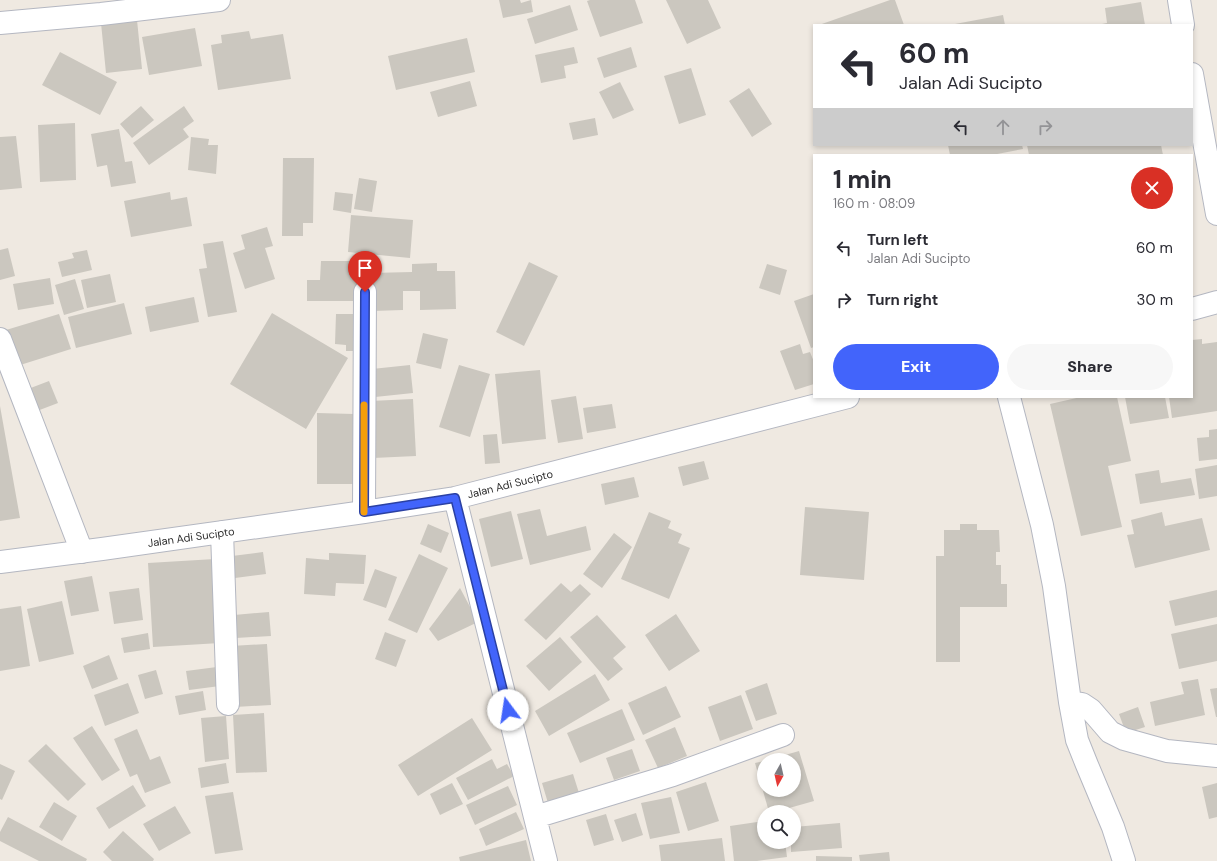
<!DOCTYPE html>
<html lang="en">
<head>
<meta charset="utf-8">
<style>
  body { margin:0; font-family:"DM Sans",sans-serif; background:#f7f7f7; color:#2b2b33; height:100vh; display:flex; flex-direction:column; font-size:15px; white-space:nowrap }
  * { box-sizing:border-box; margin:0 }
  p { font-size:13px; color:#7c7c81 }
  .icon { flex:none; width:22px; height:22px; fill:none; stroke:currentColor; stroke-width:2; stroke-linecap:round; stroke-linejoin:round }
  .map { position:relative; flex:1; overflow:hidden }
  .panel { position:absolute; left:813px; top:154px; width:380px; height:244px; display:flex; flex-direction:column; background:#fff; border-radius:0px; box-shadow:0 2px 6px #0003 }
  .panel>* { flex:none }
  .top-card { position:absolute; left:813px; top:24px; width:380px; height:122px; border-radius:0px; box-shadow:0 2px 6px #0003; background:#fff; color:#2b2b33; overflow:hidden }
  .needle { width:26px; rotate:188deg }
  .tools { position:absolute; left:757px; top:753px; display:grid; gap:8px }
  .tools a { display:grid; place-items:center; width:44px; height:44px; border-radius:50%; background:#fff; box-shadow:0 2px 6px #0003; font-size:20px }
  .pin { position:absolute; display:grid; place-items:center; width:34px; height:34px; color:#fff; margin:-41px -17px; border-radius:50% 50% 50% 0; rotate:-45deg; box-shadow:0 0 4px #0007 }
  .pin .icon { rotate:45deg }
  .me { position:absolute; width:44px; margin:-22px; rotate:346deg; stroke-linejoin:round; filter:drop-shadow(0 0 3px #0008) }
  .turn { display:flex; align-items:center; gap:14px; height:84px; padding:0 20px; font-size:18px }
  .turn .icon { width:52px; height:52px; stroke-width:2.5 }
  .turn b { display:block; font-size:28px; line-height:34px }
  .lanes { display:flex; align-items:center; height:38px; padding:0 20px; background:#0003; justify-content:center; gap:20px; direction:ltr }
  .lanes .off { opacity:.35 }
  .round { display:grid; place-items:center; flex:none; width:42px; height:42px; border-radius:21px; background:#f7f7f7 }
  .headline { display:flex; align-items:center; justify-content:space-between; height:68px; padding:0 20px }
  h1 { font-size:24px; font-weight:800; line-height:30px }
  .cta { display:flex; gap:8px; margin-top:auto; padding:8px 20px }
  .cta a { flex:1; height:46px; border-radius:24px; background:#4264fb; color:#fff; font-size:16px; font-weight:800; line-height:46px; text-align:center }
  .cta a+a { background:#f7f7f7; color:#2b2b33 }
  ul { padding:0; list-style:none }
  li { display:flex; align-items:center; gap:12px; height:52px; padding:0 20px }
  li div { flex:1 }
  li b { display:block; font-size:15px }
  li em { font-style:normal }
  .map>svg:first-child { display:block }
</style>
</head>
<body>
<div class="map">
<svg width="1217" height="861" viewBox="0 0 1217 861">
  <rect width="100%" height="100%" fill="#efe9e1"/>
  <path fill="#cbc7bf" d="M499,0H520L521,3L531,0L533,12L503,18Z
    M590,0H635L643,23L600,37L587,1Z
    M666,0H708L721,28L687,44Z
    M890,0H895L904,25H819Z
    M1141,2L1145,25H1097L1107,23L1105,8Z
    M570,5L578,30L535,44L527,19Z
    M1003,15L1005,25H955V24Z
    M137,20L142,69L106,73L101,23Z
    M195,28L202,66L149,75L142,37Z
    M249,31L251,39L283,34L291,79L218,90L211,45L222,43L221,35Z
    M467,38L475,72L396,90L388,56Z
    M574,47L578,63L564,66L566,78L541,83L535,55Z
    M631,47L637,67L604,78L597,58Z
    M60,52L117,82L100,115L42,85Z
    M691,68L706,115L679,124L664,76Z
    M470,81L477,106L438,117L430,92Z
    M620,82L634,110L613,119L599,92Z
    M749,88L772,124L752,137L729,101Z
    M141,106L154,120L132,138L120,124Z
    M184,106L194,121L183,129L189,137L149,165L133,143Z
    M595,118L598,135L573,140L569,123Z
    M75,123L76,180L40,182L38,125Z
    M119,129L125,162L132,161L136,183L111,187L107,165L97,167L91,134Z
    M16,136L22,188L0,190V137Z
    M191,137L209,139L208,145H218L216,174L188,170Z
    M948,145H1022L1023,149L992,155H950Z
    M1027,145H1161L1163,155H1029Z
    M283,158H314L313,223H303V236H282Z
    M359,178L377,181L372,212L354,209Z
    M170,192L171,200L187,197L192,226L131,237L124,201Z
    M335,192L353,194L351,213L333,210Z
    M351,215L413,220L410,258L348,252Z
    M267,227L273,246L265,248L275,279L245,289L233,253L245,249L241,235Z
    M223,241L237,312L208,317L199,269L207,268L203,244Z
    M8,248L15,276L0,280V250Z
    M87,250L92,270L62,277L58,262L74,258L72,253Z
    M321,261H359V301H307V280H320Z
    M529,262L558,276L524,346L496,332Z
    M437,263V271H455L456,309L420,310V291H403V310L372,311L371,273L412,272V264Z
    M767,264L787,270L780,295L759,288Z
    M110,274L116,302L87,308L81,280Z
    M50,278L54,304L18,310L13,284Z
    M75,279L84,309L64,315L55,285Z
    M814,294V347L811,348L794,301Z
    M194,297L199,322L150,332L145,307Z
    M124,303L132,334L76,348L68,317Z
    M272,313L348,358L306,429L230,384Z
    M59,314L71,349L17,366L6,330Z
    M336,314H360V351H346V345L335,344Z
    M423,333L448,339L441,369L416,363Z
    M1202,339V344L1217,342V411L1172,418L1169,397H1192V340Z
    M800,344L803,354L810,352L814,362V384L795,390L780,351Z
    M410,365L413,393L375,397L372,369Z
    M459,365L490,374L470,437L439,427Z
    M540,370L546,439L502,444L495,374Z
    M49,381L58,403L37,411L28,389Z
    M576,396L583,439L558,443L551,400Z
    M1081,397H1117L1131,461L1108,466L1122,527L1081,536L1050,404Z
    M1125,397H1165L1169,418L1130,424Z
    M413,399L416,456L373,458L370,401Z
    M612,404L616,428L587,433L583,408Z
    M0,406L20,518L0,521Z
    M317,413L354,414V484H317Z
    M1217,429V459L1199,461L1197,438L1209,437V430Z
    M497,434L500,463L485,464L483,435Z
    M704,461L709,479L683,486L678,467Z
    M1217,465V496L1199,499L1195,469Z
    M1159,470L1161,483L1191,478L1195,495L1140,504L1135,474Z
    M634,477L639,497L605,505L601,484Z
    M805,507L869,512L864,580L800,575Z
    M540,509L547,536L586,526L591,550L530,565L517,514Z
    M511,511L523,559L491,567L479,519Z
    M649,512L671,521L668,528L682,534L678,543L690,548L669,599L621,579Z
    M1162,512L1165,526L1202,518L1210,550L1135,568L1127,535L1134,534L1131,520Z
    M428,524L449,533L441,553L420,544Z
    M960,524H977V530H999L1000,552H996V565H1001V584H1007V607H960V662H936V556H944V530H960Z
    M614,533L632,547L602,588L583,574Z
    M263,552L266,574L235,578L232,556Z
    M329,553L366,555L364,584L336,583L335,596L304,594L306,558L329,560Z
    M419,554L448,568L417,633L388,620Z
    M215,559L220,643L153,647L148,563Z
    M375,569L397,577L386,608L363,600Z
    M92,576L99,611L71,616L64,581Z
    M561,583L571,592L580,584L591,594L546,640L524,620Z
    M139,588L143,620L114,624L109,592Z
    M460,588L478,622L438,641L429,629Z
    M1217,590V617L1175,626L1169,601Z
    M62,601L74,654L39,662L27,609Z
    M21,606L30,666L0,671V609Z
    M269,612L271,636L236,638L234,615Z
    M676,614L700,651L669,671L645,635Z
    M597,615L626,647L613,658L623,669L608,681L570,637Z
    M1217,624V661L1179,669L1171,634Z
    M385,632L406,640L396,667L375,659Z
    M148,633L150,649L124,653L121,638Z
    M560,637L582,662L549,691L526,666Z
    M267,644L271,705L235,707L231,646Z
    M109,655L118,679L92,689L83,666Z
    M217,667L220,686L189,690L186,671Z
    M156,670L163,694L145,699L138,675Z
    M595,674L610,700L549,736L535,711Z
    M1198,679L1205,715L1155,726L1150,702L1184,694L1181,682Z
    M128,683L139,713L105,726L94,695Z
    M767,683L777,714L756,721L745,691Z
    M666,686L681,717L643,735L628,703Z
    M1217,688V717H1216L1210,689Z
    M203,691L206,710L179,715L175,696Z
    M741,695L753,729L720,741L708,707Z
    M1138,707L1145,727L1126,733L1119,714Z
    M622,709L635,740L580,763L567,733Z
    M264,713L267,772L236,773L233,715Z
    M226,716L229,759L205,762L201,718Z
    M472,718L492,750L418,796L398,765Z
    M92,726L120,770L102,781L73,738Z
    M675,727L687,756L658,768L645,740Z
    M137,729L150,760L160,756L171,783L145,793L137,774L130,777L114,739Z
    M46,744L86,784L68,801L28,761Z
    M632,749L640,771L614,780L606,758Z
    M799,751L814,801L775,812H769L755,763L764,761V790H794V760H768Z
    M492,759L497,769L507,764L514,776L468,800L456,778Z
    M226,763L229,783L201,788L198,768Z
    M0,764L15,771L2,800L0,799Z
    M573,774L579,793L548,803L542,783Z
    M706,782L719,821L688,831L676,792Z
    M452,783L463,804L440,815L430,794Z
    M1217,783V817L1209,819L1202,787Z
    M133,785L146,806L109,829L96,808Z
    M508,786L517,805L475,825L466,805Z
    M233,792L243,850L215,854L205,796Z
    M671,797L680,833L650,839L641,803Z
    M54,802L77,816L62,841L39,827Z
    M175,806L191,833L159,851L143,824Z
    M516,812L524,829L486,846L479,829Z
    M636,813L643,835L622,842L614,820Z
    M606,814L614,840L594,846L586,820Z
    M8,817L87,859L86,861H39L0,841V832Z
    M764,821V842H785L787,857L757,861H734L730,826Z
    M840,823L842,848L791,852V842H794V827Z
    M123,831L154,859L153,861H112L103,852Z
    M722,838L725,861H661L659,845Z
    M526,840L531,861H460L459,857Z
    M889,852L890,861H860L859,855Z
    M816,856L852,857V861H816Z"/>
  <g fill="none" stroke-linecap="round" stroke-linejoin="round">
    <defs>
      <path id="minor" d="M1179,0L1183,25
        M0,23L101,14L219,0
        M1192,74L1217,214
        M1192,309L1217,302
        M0,339L82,552
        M1009,397L1042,525L1054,586L1070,702L1077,740L1087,765L1113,827L1124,861
        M455,498L546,861
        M364,512L365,292
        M222,532L228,704
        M0,562L102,549L364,512L455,498L848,397
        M1070,702L1082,704L1091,710L1110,732L1124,739L1167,751L1217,756
        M535,817L673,775L783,735"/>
    </defs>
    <use href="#minor" stroke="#b4b7c1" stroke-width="24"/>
    <use href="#minor" stroke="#fff" stroke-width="22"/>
  </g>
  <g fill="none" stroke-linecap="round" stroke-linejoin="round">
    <defs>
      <path id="route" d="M365,292L364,512L455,498L508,710"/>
    </defs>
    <use href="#route" stroke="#2b41a3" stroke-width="10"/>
    <use href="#route" stroke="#4264fb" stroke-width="7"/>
    <path stroke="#f59e0b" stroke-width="7" d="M364,512V405"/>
  </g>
  <g text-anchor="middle" stroke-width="3.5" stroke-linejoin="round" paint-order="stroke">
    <g font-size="11" fill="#2e2e2e" stroke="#fff">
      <text transform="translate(510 484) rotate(-14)" y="4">Jalan Adi Sucipto</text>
      <text transform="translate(191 537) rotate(-8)" y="4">Jalan Adi Sucipto</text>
    </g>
  </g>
</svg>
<div class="tools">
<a><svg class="needle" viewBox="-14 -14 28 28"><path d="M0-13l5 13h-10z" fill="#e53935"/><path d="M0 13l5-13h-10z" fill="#7c7c81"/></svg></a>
<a><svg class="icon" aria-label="search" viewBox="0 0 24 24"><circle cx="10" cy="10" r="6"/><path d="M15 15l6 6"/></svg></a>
</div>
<div class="pin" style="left:365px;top:292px;background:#d93025"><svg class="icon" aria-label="arrive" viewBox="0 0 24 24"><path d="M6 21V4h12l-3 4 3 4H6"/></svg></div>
<svg class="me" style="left:508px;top:710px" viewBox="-20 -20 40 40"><circle r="19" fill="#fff"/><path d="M0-13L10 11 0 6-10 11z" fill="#4264fb"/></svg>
<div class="top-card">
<div class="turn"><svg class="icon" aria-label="left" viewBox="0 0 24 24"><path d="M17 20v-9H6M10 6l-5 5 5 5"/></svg><div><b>60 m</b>Jalan Adi Sucipto</div></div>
<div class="lanes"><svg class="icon" aria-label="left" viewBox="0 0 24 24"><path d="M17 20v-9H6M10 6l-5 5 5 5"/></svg><svg class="icon off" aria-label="ahead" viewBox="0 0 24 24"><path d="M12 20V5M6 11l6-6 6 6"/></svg><svg class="icon off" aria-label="right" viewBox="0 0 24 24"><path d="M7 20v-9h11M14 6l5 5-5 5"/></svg></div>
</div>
<section class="panel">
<div class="headline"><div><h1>1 min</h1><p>160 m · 08:09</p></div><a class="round" style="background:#d93025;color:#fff"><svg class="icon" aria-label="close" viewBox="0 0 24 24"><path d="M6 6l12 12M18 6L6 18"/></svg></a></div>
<ul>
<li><svg class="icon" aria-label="left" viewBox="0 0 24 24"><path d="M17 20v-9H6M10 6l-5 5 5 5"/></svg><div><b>Turn left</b><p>Jalan Adi Sucipto</p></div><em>60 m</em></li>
<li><svg class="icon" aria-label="right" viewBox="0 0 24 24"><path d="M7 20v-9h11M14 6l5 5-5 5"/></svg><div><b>Turn right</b></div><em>30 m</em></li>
</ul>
<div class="cta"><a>Exit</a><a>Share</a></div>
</section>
</div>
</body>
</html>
